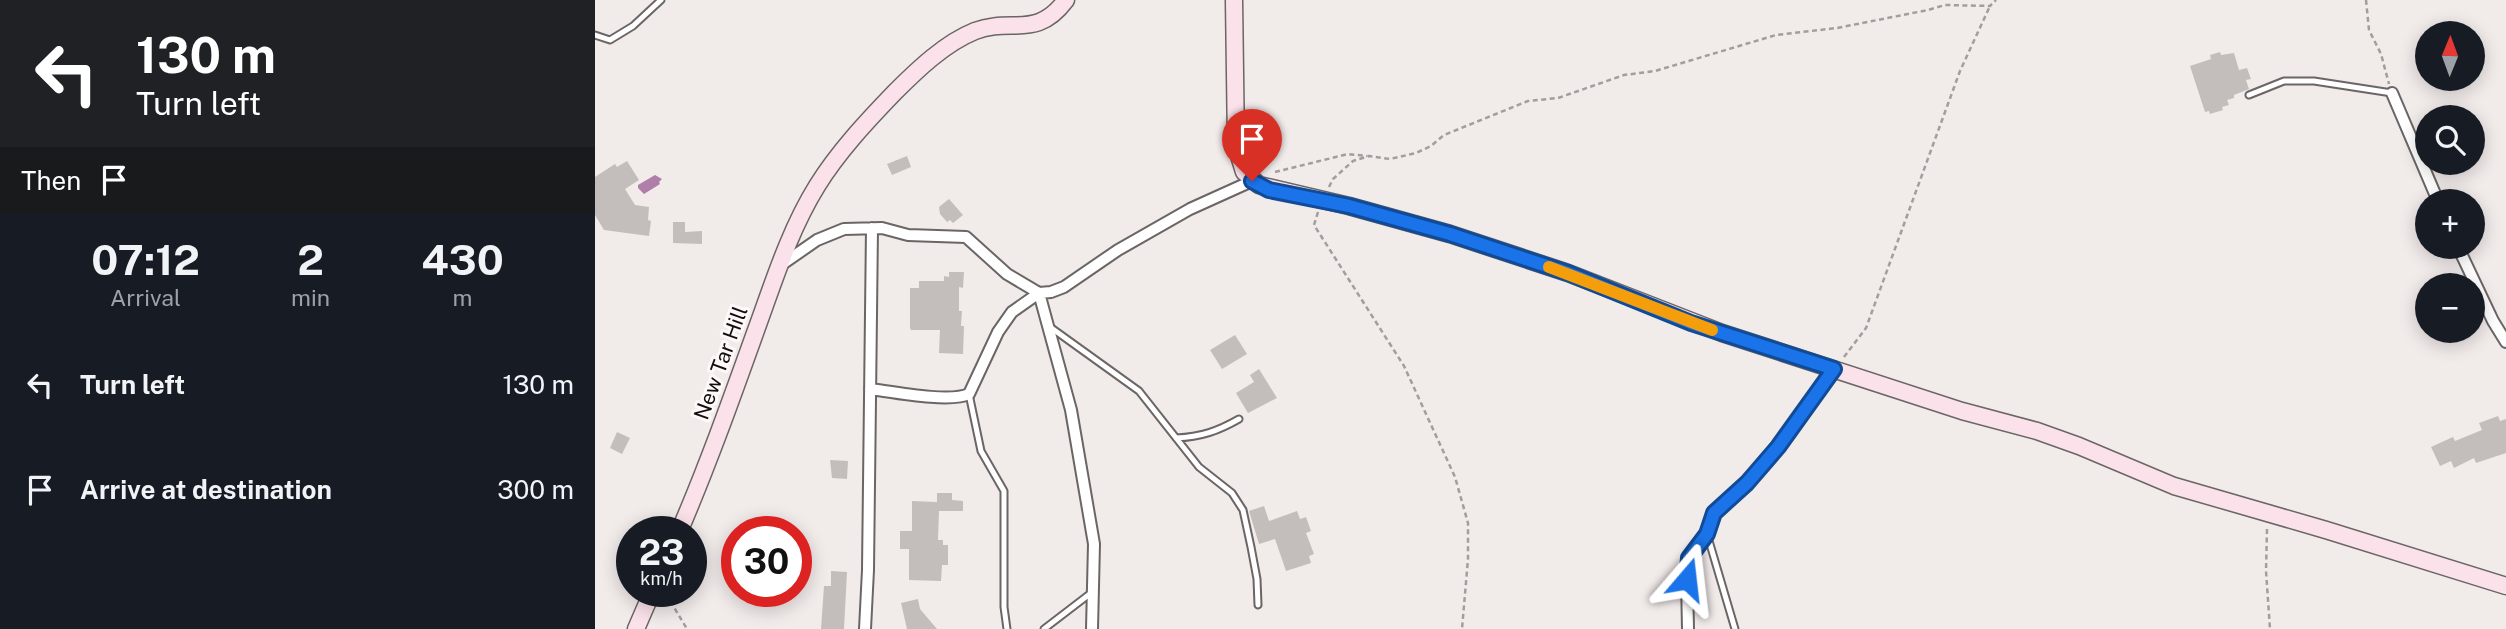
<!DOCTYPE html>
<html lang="en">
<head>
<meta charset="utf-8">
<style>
  body { margin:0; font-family:"Public Sans",sans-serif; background:#20242c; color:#f1f3f6; height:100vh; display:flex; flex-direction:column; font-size:26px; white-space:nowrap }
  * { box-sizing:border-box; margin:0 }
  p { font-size:23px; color:#9ea1a6 }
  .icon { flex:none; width:38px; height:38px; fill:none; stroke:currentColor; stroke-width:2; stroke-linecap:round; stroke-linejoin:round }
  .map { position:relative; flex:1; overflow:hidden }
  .sheet { display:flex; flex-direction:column; background:#171b24; width:595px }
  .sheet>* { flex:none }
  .guide { background:#202124; color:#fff; overflow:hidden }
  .needle { width:46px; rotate:1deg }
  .tools { position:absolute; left:1820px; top:21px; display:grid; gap:14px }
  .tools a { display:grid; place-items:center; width:70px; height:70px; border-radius:50%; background:#171b24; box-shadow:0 4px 18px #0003; font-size:35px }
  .speed { position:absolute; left:21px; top:516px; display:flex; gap:14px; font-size:35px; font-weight:700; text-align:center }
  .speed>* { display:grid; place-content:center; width:91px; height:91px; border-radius:50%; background:#171b24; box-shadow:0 4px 18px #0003; line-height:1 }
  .speed small { font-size:18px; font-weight:400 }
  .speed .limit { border:10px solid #d22; background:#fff; color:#111 }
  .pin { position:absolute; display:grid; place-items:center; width:60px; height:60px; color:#fff; margin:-72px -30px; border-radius:50% 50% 50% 0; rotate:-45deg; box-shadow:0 0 7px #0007 }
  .pin .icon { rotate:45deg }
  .me { position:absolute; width:77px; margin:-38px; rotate:17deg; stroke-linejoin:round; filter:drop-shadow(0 0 5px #0008) }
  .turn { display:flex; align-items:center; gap:24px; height:147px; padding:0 21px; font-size:32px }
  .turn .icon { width:91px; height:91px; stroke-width:2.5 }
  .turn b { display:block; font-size:49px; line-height:60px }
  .then { display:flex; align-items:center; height:66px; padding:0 21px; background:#0003; gap:14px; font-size:26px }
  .eta { display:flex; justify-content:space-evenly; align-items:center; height:119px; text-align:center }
  .eta b { font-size:42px; font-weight:700; line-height:49px }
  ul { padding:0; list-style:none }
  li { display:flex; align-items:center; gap:21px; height:105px; padding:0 21px }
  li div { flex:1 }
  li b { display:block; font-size:26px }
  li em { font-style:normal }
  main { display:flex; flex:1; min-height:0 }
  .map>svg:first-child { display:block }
</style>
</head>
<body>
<main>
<section class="sheet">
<div class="guide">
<div class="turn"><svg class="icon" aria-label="left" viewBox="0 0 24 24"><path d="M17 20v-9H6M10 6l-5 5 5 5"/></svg><div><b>130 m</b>Turn left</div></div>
<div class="then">Then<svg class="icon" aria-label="arrive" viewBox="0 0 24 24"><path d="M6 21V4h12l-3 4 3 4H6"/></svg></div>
</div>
<div class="eta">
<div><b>07:12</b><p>Arrival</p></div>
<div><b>2</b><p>min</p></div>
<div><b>430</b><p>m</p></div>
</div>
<ul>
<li><svg class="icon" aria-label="left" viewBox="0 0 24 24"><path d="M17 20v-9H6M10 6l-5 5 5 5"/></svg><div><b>Turn left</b></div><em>130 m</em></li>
<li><svg class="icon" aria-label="arrive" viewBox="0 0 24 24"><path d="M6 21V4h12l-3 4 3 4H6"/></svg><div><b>Arrive at destination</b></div><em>300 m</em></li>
</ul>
</section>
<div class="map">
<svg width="1911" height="629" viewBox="0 0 1911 629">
  <rect width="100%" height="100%" fill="#f1ebea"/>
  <path fill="#af7faa" d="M60,175L67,179L64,182L65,184L49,194L43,188V185Z"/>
  <path fill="#c3bebb" d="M1625,52L1626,55L1639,53L1644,70L1652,68L1656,79L1651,80L1654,89L1639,95V98L1632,100L1634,105L1627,107L1628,110L1615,114L1614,111L1610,112L1595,66L1616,59L1615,55Z
    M312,156L316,167L297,175L292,164Z
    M32,161L44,180L30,189L40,205L54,207L53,220L56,221L54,236L9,230L0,215V177L20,164L22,167Z
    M354,199L368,215L358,223L355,220L352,222L345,214L344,207Z
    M78,222H90V232L107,231V244L78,243Z
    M354,272H369L368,288L364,287V311H367L366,326H369L368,354L344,353L345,330H316L315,328V288H324V281H349V276L354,277Z
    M640,335L652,354L627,369L615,350Z
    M664,369L682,398L653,413L641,393L659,382L655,375Z
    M1903,416L1905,421L1911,419V453L1881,463L1879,458L1859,468L1856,461L1845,466L1836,447L1858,437L1860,441L1887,430L1884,423Z
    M22,432L35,438L27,454L15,448Z
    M235,460L253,461L252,479L237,478Z
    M342,493H357V500L368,501V511H344L343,540H348V545H353V565H347L346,581L314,580V549H305V531H317V501L342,502Z
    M669,506L674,521L702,511L705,519L711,517L716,531L711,533L719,554L714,556L716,563L691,571L680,539L664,544L654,511Z
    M236,571L252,572L249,629H226L229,586H236Z
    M323,599L325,609L342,629H312L306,603Z"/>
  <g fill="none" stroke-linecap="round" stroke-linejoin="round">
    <defs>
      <path id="lane" d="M0,35L15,40L38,26L66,0
        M1654,95L1689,81H1719L1797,93
        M455,327L544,391L604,467L637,493L648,510L656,547L662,579L663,605
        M374,394L386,451L409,491V607L412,629
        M581,438C606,437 623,431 644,419
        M449,629L496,593
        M1140,629L1112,534L1119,513L1152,483L1183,447L1237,372"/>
      <path id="street" d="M1797,93L1843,201
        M1863,247L1898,321L1911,342
        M186,265L222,240L249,229L287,228L313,235L371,237L412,274L444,293L476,410L499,544L497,629
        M275,389C298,392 355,403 374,394L403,332L417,312L444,293L456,292L469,287L523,250L595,209L657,181
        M270,629L273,570L277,228
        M1093,629L1092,579L1094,558L1112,534"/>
      <path id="secondary" d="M639,0L641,146L649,172L664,185L754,206L855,234L973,273L1127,333L1367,411L1442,431L1484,446L1579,486L1731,530L1911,586
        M84,532C112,467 136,400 160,333C178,284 194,231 222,186C243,152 272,121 300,92C322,70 350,43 380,31C417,17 441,40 471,0
        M41,629L57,592"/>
    </defs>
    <use href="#lane" stroke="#6b6665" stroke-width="9"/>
    <use href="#street" stroke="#6b6665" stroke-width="14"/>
    <use href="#secondary" stroke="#6b6665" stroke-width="19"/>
    <path stroke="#a29e9d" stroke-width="2.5" stroke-dasharray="5 3.5" stroke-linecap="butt" d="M1771,0L1774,30L1786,54L1794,84
      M680,172L753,154L772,156
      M734,187L738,179L758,161L774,156L795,159L821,153L836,146L849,135L933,101L963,98L1029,75L1060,71L1181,35L1242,28L1333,10L1350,5L1395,6L1401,0
      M723,212L719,225L809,366L860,477L873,523V559L867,629
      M1249,357L1271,328L1365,71L1395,6
      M1672,529L1671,571L1675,629
      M71,594L92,629"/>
    <use href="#lane" stroke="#fff" stroke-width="5"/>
    <use href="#street" stroke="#fff" stroke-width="10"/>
    <use href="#secondary" stroke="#fbe2ea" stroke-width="16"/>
  </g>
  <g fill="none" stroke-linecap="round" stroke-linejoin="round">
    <defs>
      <path id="route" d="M657,181L674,190L754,206L855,234L973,273L1096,323L1239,369L1183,447L1152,483L1119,513L1112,534L1094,558L1092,579"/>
    </defs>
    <use href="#route" stroke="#114b97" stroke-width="18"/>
    <use href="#route" stroke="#1a73e8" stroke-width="12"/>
    <path stroke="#f59e0b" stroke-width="12" d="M954,267L1117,330"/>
  </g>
  <g text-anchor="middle" stroke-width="6" stroke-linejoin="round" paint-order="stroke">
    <g font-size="21" fill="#110f0f" stroke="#fff8f8">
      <text transform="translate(126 363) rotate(-70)" y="7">New Tar Hill</text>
    </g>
  </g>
</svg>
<div class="tools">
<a><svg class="needle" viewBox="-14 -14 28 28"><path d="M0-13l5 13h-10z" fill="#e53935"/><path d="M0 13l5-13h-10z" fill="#9ea1a6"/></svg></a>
<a><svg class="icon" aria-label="search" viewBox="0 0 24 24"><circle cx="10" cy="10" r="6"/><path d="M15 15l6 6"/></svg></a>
<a>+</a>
<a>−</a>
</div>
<div class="speed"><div>23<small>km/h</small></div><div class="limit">30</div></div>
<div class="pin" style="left:657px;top:181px;background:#d93025"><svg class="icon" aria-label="arrive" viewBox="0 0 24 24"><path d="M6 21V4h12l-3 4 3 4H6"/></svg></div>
<svg class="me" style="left:1092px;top:579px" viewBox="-20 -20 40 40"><path d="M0-17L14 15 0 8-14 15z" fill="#1a73e8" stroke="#fff" stroke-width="4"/></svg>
</div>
</main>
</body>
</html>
